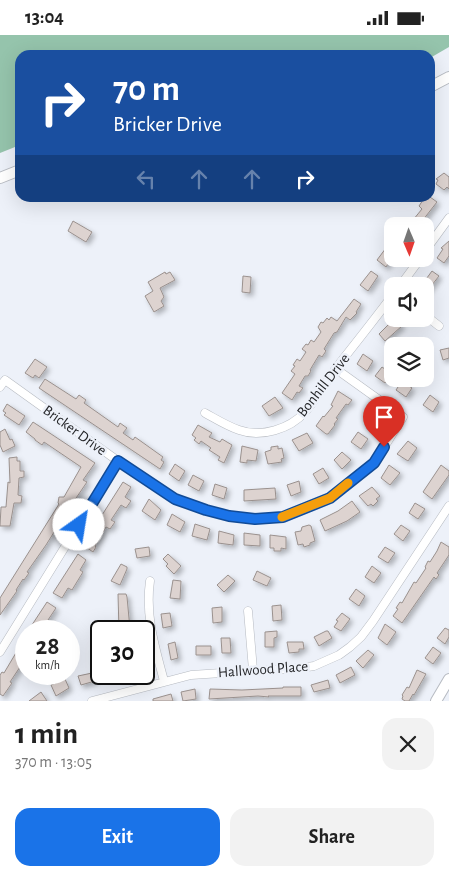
<!DOCTYPE html>
<html lang="en">
<head>
<meta charset="utf-8">
<style>
  body { margin:0; font-family:"Alegreya Sans",sans-serif; background:#f2f2f2; color:#222; height:100vh; display:flex; flex-direction:column; font-size:19px; white-space:nowrap }
  * { box-sizing:border-box; margin:0 }
  p { font-size:16px; color:#767676 }
  .icon { flex:none; width:28px; height:28px; fill:none; stroke:currentColor; stroke-width:2; stroke-linecap:round; stroke-linejoin:round }
  .map { position:relative; height:666px; overflow:hidden }
  .panel { display:flex; flex-direction:column; background:#fff; flex:1 }
  .panel>* { flex:none }
  .banner { position:absolute; left:15px; top:15px; width:420px; height:152px; border-radius:15px; box-shadow:0 5px 20px #0002; background:#1a4fa0; color:#fff; overflow:hidden }
  .needle { width:32px; rotate:178deg }
  .controls { position:absolute; left:384px; top:182px; display:grid; gap:10px }
  .controls a { display:grid; place-items:center; width:50px; height:50px; border-radius:10px; background:#fff; box-shadow:0 5px 20px #0002; font-size:25px }
  .speed { position:absolute; left:15px; top:585px; display:flex; gap:10px; font-size:25px; font-weight:700; text-align:center }
  .speed>* { display:grid; place-content:center; width:65px; height:65px; border-radius:50%; background:#fff; box-shadow:0 5px 20px #0002; line-height:1 }
  .speed small { font-size:12px; font-weight:400 }
  .speed .limit { border:2px solid #111; border-radius:8px; background:#fff; color:#111 }
  .pin { position:absolute; display:grid; place-items:center; width:42px; height:42px; color:#fff; margin:-51px -21px; border-radius:50% 50% 50% 0; rotate:-45deg; box-shadow:0 0 5px #0007 }
  .pin .icon { rotate:45deg }
  .me { position:absolute; width:55px; margin:-28px; rotate:32deg; stroke-linejoin:round; filter:drop-shadow(0 0 4px #0008) }
  .turn { display:flex; align-items:center; gap:18px; height:105px; padding:0 15px; font-size:22px }
  .turn .icon { width:65px; height:65px; stroke-width:2.5 }
  .turn b { display:block; font-size:35px; line-height:42px }
  .lanes { display:flex; align-items:center; height:48px; padding:0 15px; background:#0003; justify-content:center; gap:25px; direction:ltr }
  .lanes .off { opacity:.35 }
  .round { display:grid; place-items:center; flex:none; width:52px; height:52px; border-radius:15px; background:#f2f2f2 }
  .overview { display:flex; align-items:center; justify-content:space-between; height:85px; padding:0 15px }
  h1 { font-size:30px; font-weight:700; line-height:38px }
  .primary-button { display:flex; gap:10px; margin-top:auto; padding:10px 15px }
  .primary-button a { flex:1; height:58px; border-radius:15px; background:#1a73e8; color:#fff; font-size:20px; font-weight:700; line-height:58px; text-align:center }
  .primary-button a+a { background:#f2f2f2; color:#222 }
  .status { display:flex; justify-content:space-between; align-items:center; height:35px; padding:0 25px; background:#fff; direction:ltr }
  .status svg { height:14px; fill:currentColor }
  .map>svg:first-child { display:block }
</style>
</head>
<body>
<div class="status"><b>13:04</b><svg viewBox="0 0 49 12"><path d="M0 12V9h3v3zM5 12V6h3v6zM10 12V3h3v9zM15 12V0h3v12zM26 1h20v11H26zM47 4h2v5h-2z"/></svg></div>
<div class="map">
<svg width="449" height="666" viewBox="0 0 449 666">
  <defs>
    <filter id="shadow"><feDropShadow dx="3" dy="3" stdDeviation="2.5" flood-color="#0004"/></filter>
  </defs>
  <rect width="100%" height="100%" fill="#edf1f9"/>
  <path fill="#95c4ac" d="M0,0H449V12L430,23V20H20V110L0,118Z"/>
  <path fill="#ddd3d0" stroke="#9a918e" filter="url(#shadow)" d="M444,138L449,142V154L447,152L444,155L436,149L438,145L436,144Z
    M425,162H430L437,167L419,190L421,191H406L411,184L413,185L422,174L419,171Z
    M73,186L92,197L86,207L68,196Z
    M449,206V221L444,228L437,223L443,214L441,213Z
    M389,209L392,212V223L386,232L377,225Z
    M371,236L378,241L368,256L360,250Z
    M432,236L439,241L425,259V251H421Z
    M165,237L166,239L170,237L175,245L160,253L164,262L161,266L164,271L154,277L145,261L153,256L148,247Z
    M243,241L251,242L250,258L242,257Z
    M354,264L361,269L356,277L357,278L350,285L346,282L337,297L334,298L324,314L326,316L322,322L319,320L310,335L311,336L308,341H305L299,351L303,353L299,358L297,357L292,365L282,358L295,339L291,336L295,331L293,330L297,324L300,326L306,317L302,314L306,309L308,310L311,305L314,307L321,297L318,292L321,287L323,288L327,283L329,285L331,282L337,286Z
    M398,285L402,291L385,306L379,299L389,289L390,290Z
    M410,304L426,311H406Z
    M449,313V323L443,325L440,315Z
    M363,319L373,326L367,336L357,329Z
    M35,324L47,332L39,343L35,340L33,343L25,338Z
    M382,332L392,339L385,348L375,341Z
    M45,344L76,364L79,360L86,365L84,368L118,392L120,388L127,393L123,398L133,405L135,402L163,422L161,425L164,427L160,434L39,353Z
    M402,346L412,353L406,362L396,355Z
    M338,356L352,365L348,370L346,369L336,383L338,384L334,389L335,390L328,399H326L316,391L323,381L324,382L333,371L331,370Z
    M430,360L439,367L433,377L423,370Z
    M275,362L283,373L269,381L262,371Z
    M7,369L25,381L19,390L4,380L6,378L3,376Z
    M372,378L381,385L374,395L365,388Z
    M33,387L95,428L83,445L87,447L70,472L71,473L67,479L66,478L46,510L27,537L29,538L24,545L23,544L16,555L17,556L0,580V563L59,469L58,468L59,462H64L81,432L44,407L42,410L35,405V404L26,397Z
    M198,390L212,398L209,402L220,407L222,404L232,410L224,428L218,425L220,422L209,415L211,413L201,406L199,409L194,405L196,403L192,400Z
    M5,394L10,405L12,404L15,411L3,417L0,410V397Z
    M358,397L368,404L361,414L351,407Z
    M307,398L313,408L299,416L292,405Z
    M408,406L417,413L408,426L397,419Z
    M242,411L258,415L256,426L247,425V428L240,427Z
    M278,411V414L282,413L284,423L281,424L282,427L268,429L265,417L271,415V412Z
    M342,417L351,425L342,434L334,425Z
    M17,422V426H20V436H24V442L19,443L18,460L22,461L21,468H14L10,491H0L1,472H6L8,447L10,448L9,423Z
    M175,429L185,436L179,446L169,439Z
    M389,430L400,438L390,450L381,443Z
    M441,430L449,436V440L432,464L423,457Z
    M323,433L329,443L319,449L313,439Z
    M193,440L204,446L199,456L188,450Z
    M299,446L301,457L291,461L287,450Z
    M123,447L131,452L125,462L131,466L126,473L121,470L111,485L115,487L110,494L106,492L95,511L96,512L93,517L83,510Z
    M215,449L227,453L224,464L212,460Z
    M372,452L380,461L376,464L378,466L373,471L371,469L368,471L359,461Z
    M275,453L276,464L244,466V455Z
    M149,464L161,475L155,485L142,476Z
    M352,466L360,477L347,486L325,496L320,485L338,476Z
    M415,468L425,474L418,484L409,478Z
    M172,479L185,487L180,497L167,490Z
    M195,489L210,494L207,505L192,501Z
    M309,490L311,491L315,506L310,508V510L304,512L303,509L298,510L295,497L301,496L302,492Z
    M401,490L410,496L403,506L394,499Z
    M219,496L234,500L233,510L218,508Z
    M244,498L260,500V511L244,510Z
    M270,500L286,502V514L281,513V516H274V513H270Z
    M441,507L449,512V520L437,538L439,540L436,544L434,542L402,588L393,581L398,574L396,573L400,567L402,568L414,547L416,548L426,533L425,532L428,526L430,527L437,516Z
    M149,512L150,521L137,523L135,514Z
    M385,512L395,518L388,528L378,522Z
    M78,519L86,525L80,535L83,537L72,555L68,553L62,563L53,558Z
    M168,519L181,531L174,539L166,531L168,529L163,524Z
    M121,529L127,532V534L120,550L111,546Z
    M372,531L381,538L374,548L365,542Z
    M257,536L271,543L267,551L253,545Z
    M228,540L235,546L224,557L217,550Z
    M173,545L181,546L180,564L170,563Z
    M356,554L365,561L359,571L349,564Z
    M118,559H126L127,562L130,594L128,596H119Z
    M47,567L56,573L48,585L51,587L45,596H28Z
    M281,570L282,585L273,586L272,571Z
    M222,572V587L213,588L212,573Z
    M170,578L172,591L163,593L161,579Z
    M342,578L350,584L341,596L334,592L338,586L336,585Z
    M385,589L396,597L387,610L378,603Z
    M445,593L449,595V602L445,609L437,603Z
    M277,596V602L274,603V612H265V597Z
    M326,596H328L332,603L319,611L314,602Z
    M26,601V623L10,647L12,648L3,661L0,659V640L2,637L4,638Z
    M221,603H230L231,618H222Z
    M175,607L178,623L171,625L168,609Z
    M287,607H303L304,614H299V617L289,618Z
    M196,611H211V620H196Z
    M433,612L441,618L433,629L425,623Z
    M368,615L374,620L363,633L356,626Z
    M351,632L355,640L340,648L336,640Z
    M417,635L426,639L414,660L413,659L409,666H405L402,664L403,661L402,660L407,652L409,653Z
    M92,638L95,646L81,650L78,641Z
    M65,644L69,653L56,661L51,650Z
    M328,645L330,653L314,657L311,650Z
    M283,652H301V661H268L269,662L258,661L209,664L210,654L242,655L283,653Z
    M195,654L196,664L183,666L181,657Z
    M41,657L47,666H29Z
    M171,659L173,666H153V664Z"/>
  <g fill="none" stroke-linecap="round" stroke-linejoin="round">
    <defs>
      <path id="street" d="M425,216L449,183
        M400,251L420,224
        M425,280L439,291
        M0,352L5,345L118,426L175,464L206,475L229,481L255,484L283,482L330,463L374,428L403,382L336,334
        M205,378C216,384 227,391 239,395C261,403 290,394 305,377C317,363 326,347 336,333C355,309 374,285 392,261
        M150,546C145,581 155,612 164,646
        M248,576L253,635
        M0,617L118,426
        M92,666L191,640L301,633L314,631L339,620L350,612L361,602L373,586L449,471"/>
      <path id="secondary" d="M430,52L449,42
        M0,143L20,135
        M436,666L449,644"/>
    </defs>
    <use href="#street" stroke="#b7bbc2" stroke-width="9"/>
    <use href="#secondary" stroke="#b7bbc2" stroke-width="12"/>
    <use href="#street" stroke="#fff" stroke-width="8"/>
    <use href="#secondary" stroke="#fff" stroke-width="10"/>
  </g>
  <g fill="none" stroke-linecap="round" stroke-linejoin="round">
    <defs>
      <path id="route" d="M79,490L118,426L175,464L206,475L229,481L255,484L283,482L330,463L374,428L384,412"/>
    </defs>
    <use href="#route" stroke="#114b97" stroke-width="12"/>
    <use href="#route" stroke="#1a73e8" stroke-width="9"/>
    <path stroke="#f59e0b" stroke-width="9" d="M282,482L330,463L348,448"/>
  </g>
  <g text-anchor="middle" stroke-width="5" stroke-linejoin="round" paint-order="stroke">
    <g font-size="15" fill="#252629" stroke="#edf1f9">
      <text transform="translate(323 350) rotate(-52)" y="5">Bonhill Drive</text>
      <text transform="translate(75 395) rotate(36)" y="5">Bricker Drive</text>
      <text transform="translate(263 634) rotate(-4)" y="5">Hallwood Place</text>
    </g>
  </g>
</svg>
<div class="controls">
<a><svg class="needle" viewBox="-14 -14 28 28"><path d="M0-13l5 13h-10z" fill="#e53935"/><path d="M0 13l5-13h-10z" fill="#767676"/></svg></a>
<a><svg class="icon" aria-label="sound" viewBox="0 0 24 24"><path d="M4 9h4l5-4v14l-5-4H4zM17 9q2 3 0 6"/></svg></a>
<a><svg class="icon" aria-label="layers" viewBox="0 0 24 24"><path d="M12 4l9 5-9 5-9-5zM3 14l9 5 9-5"/></svg></a>
</div>
<div class="speed"><div>28<small>km/h</small></div><div class="limit">30</div></div>
<div class="pin" style="left:384px;top:412px;background:#d93025"><svg class="icon" aria-label="arrive" viewBox="0 0 24 24"><path d="M6 21V4h12l-3 4 3 4H6"/></svg></div>
<svg class="me" style="left:79px;top:490px" viewBox="-20 -20 40 40"><circle r="19" fill="#fff"/><path d="M0-13L10 11 0 6-10 11z" fill="#1a73e8"/></svg>
<div class="banner">
<div class="turn"><svg class="icon" aria-label="right" viewBox="0 0 24 24"><path d="M7 20v-9h11M14 6l5 5-5 5"/></svg><div><b>70 m</b>Bricker Drive</div></div>
<div class="lanes"><svg class="icon off" aria-label="left" viewBox="0 0 24 24"><path d="M17 20v-9H6M10 6l-5 5 5 5"/></svg><svg class="icon off" aria-label="ahead" viewBox="0 0 24 24"><path d="M12 20V5M6 11l6-6 6 6"/></svg><svg class="icon off" aria-label="ahead" viewBox="0 0 24 24"><path d="M12 20V5M6 11l6-6 6 6"/></svg><svg class="icon" aria-label="right" viewBox="0 0 24 24"><path d="M7 20v-9h11M14 6l5 5-5 5"/></svg></div>
</div>
</div>
<section class="panel">
<div class="overview"><div><h1>1 min</h1><p>370 m · 13:05</p></div><a class="round"><svg class="icon" aria-label="close" viewBox="0 0 24 24"><path d="M6 6l12 12M18 6L6 18"/></svg></a></div>
<div class="primary-button"><a>Exit</a><a>Share</a></div>
</section>
</body>
</html>
